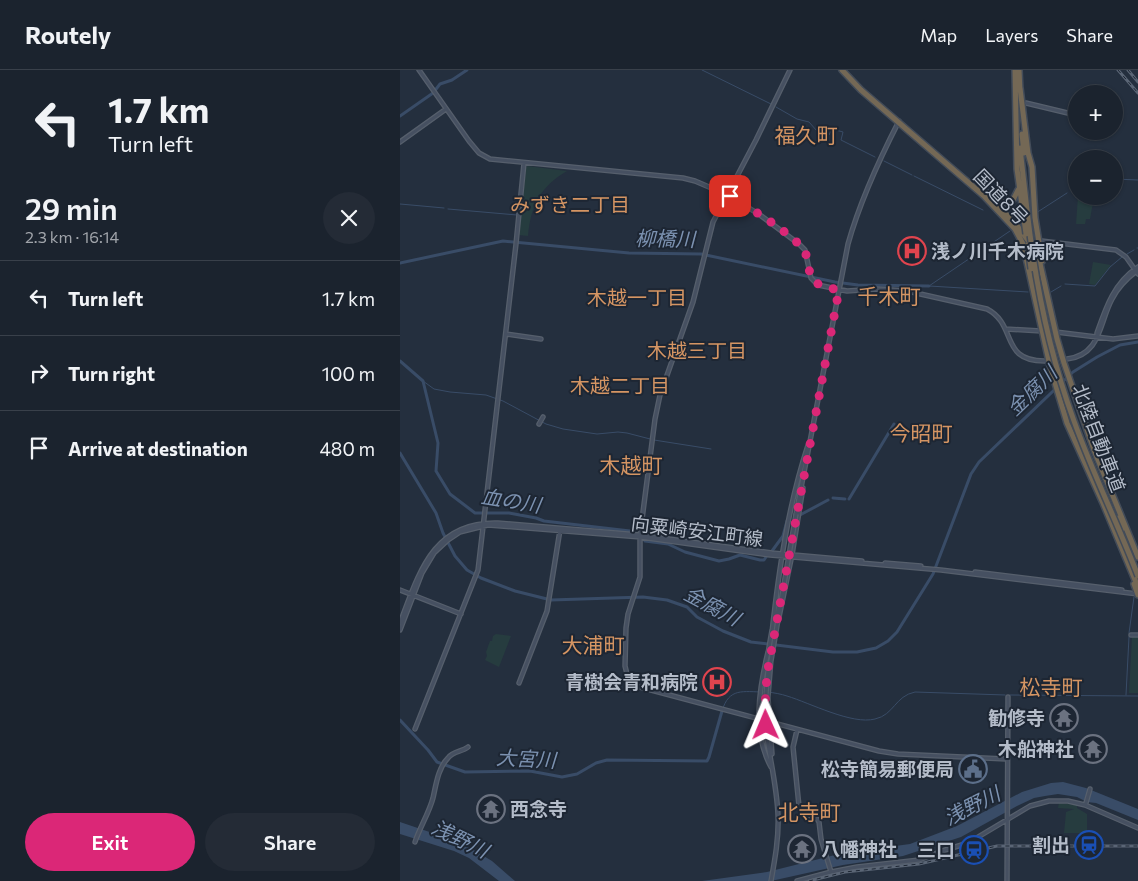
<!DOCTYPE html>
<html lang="en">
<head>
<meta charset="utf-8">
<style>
  body { margin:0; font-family:Commissioner,"Noto Sans JP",sans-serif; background:#242b36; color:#f1f3f6; height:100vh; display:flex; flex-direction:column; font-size:19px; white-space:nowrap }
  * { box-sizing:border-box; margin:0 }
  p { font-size:16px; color:#a0a4aa }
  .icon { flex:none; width:28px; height:28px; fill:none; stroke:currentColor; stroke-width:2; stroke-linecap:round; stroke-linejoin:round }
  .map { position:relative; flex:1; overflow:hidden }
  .sheet { display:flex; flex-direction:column; background:#1b232e; width:400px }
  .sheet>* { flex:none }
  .hud { background:#1b232e; color:#f1f3f6; overflow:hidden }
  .tools { position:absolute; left:668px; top:15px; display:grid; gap:10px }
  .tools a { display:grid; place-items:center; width:55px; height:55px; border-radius:50%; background:#1b232e; box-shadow:0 1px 4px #0004,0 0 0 1px #39404a; font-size:25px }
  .pin { position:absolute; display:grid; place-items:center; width:42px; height:42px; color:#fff; margin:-21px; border-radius:10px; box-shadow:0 2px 8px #0006 }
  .me { position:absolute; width:55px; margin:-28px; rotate:359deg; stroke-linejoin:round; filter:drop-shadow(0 0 4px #0008) }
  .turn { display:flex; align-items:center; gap:18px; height:105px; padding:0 25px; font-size:22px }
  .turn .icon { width:65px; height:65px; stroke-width:2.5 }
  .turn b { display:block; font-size:35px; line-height:42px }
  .round { display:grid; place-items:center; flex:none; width:52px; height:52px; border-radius:26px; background:#242b36 }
  .summary { display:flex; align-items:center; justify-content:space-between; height:85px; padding:0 25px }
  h1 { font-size:30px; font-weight:600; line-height:38px }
  .button { display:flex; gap:10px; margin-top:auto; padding:10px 25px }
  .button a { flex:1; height:58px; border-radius:30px; background:#db2777; color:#fff; font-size:20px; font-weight:600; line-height:58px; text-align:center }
  .button a+a { background:#242b36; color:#f1f3f6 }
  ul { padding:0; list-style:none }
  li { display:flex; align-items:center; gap:15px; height:75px; padding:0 25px; border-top:1px solid #39404a }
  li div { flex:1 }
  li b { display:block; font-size:19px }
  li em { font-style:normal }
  header { display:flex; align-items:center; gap:30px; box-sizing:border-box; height:70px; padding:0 25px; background:#1b232e; border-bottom:1px solid #39404a }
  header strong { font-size:24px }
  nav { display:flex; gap:28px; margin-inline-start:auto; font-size:18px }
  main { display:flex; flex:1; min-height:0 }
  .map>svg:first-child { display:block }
</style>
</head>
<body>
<header>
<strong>Routely</strong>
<nav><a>Map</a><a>Layers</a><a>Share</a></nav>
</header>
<main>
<section class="sheet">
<div class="hud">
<div class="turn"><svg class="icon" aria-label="left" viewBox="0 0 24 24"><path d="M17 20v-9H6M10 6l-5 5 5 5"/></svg><div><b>1.7 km</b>Turn left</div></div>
</div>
<div class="summary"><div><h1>29 min</h1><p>2.3 km · 16:14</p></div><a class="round"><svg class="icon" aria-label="close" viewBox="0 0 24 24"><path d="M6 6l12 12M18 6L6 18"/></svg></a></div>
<ul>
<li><svg class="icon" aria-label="left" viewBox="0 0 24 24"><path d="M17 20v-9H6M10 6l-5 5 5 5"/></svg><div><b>Turn left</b></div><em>1.7 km</em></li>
<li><svg class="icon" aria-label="right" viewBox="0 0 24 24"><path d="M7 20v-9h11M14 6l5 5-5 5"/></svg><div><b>Turn right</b></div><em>100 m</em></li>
<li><svg class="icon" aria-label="arrive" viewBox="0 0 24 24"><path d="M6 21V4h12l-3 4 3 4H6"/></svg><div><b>Arrive at destination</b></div><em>480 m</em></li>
</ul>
<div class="button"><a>Exit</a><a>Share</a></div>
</section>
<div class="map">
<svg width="738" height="811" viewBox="0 0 738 811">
  <rect width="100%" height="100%" fill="#242f3e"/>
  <path fill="#263c3f" d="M127,96L167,101C140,117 131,135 128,166L119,165L126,98Z
    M678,126L694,127L690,149H686L685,154H676Z
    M693,192L711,195L695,215L689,214Z
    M96,564L111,566L99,597L85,590L87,586L86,582L90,571H92L93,566Z
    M732,567H738V623H729Z
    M659,733L677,735V738L687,744V763H664L666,742L674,739L658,738Z"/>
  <path fill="#394c67" d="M663,712L686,718L738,739V750L696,733L687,732L677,727L658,724L645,726L634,728L617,736L561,767L503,786L443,795L371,811H302L367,802L443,783L510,774L557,756L622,722L651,713Z
    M0,752L62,773L92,791L115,811H99L69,788L54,781L0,764Z"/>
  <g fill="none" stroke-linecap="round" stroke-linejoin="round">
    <path stroke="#394c67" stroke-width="1" d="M302,0L371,34
      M376,37L397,49L409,52L417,61L429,65L432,59L443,62L441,70L475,87
      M484,91L512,105
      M514,106L583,140
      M714,109L738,110
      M673,119L676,117
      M0,134L44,138
      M48,139L117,145
      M636,143L667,123
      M737,178H738
      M727,184L734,180
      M665,214L695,216L710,197L722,187
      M529,216L628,222
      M529,216L610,161
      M651,222L661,216
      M23,311L34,319L50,322L86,325L103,331L146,354L163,359L197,364L218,362L227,363L254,370L311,379
      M729,563L734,527
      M368,622C375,623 381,624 387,626C410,633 452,655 475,649C494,645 495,626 515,622L605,625
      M610,625L738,626
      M726,625L729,567
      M322,641C329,617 343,622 364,622"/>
    <path stroke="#394c67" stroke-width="3" d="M0,46L33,23L40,14L52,10L67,0
      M0,193L103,171L229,183L301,184L435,212L458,215L529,216
      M0,291L23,311L38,373L36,401L50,424L75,443H109L136,448L144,451L230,461
      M0,383L36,443L43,463L55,486L67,500L81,508L115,521L151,530L243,527L267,530L287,537L297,547L323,561L351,572L433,582H457L476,578L488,571L497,562L533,504L571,404L579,392L673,302L697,287L720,275L738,272
      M433,428L445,429
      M449,429L494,354
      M400,445L428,430
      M245,471L268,474L285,482L319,491L329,489L340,485L360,490H364L366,487
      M372,481L383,466L387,451
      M0,650L28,680L37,692L65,702L130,701L162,707L177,704L196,693L207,690L307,691L309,687L322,641"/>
    <defs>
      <path id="secondary" d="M19,0L69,71L79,83L90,89L283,108L295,111L330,126L360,145L399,174L405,180L411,208L418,215L447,221L477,219L507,221L587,239C618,255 599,292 646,291
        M390,0L356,70L313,152L293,232L260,325L255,349L240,465V507L228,544L226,558L225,596L228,608L232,615L479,681L498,684L606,689
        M626,33L676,45
        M0,72L46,39
        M642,171L716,180L726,187L738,204
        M606,259L641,261
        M656,262L713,269L738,266
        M106,264L141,269
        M697,266V263C706,237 714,213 738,197
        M667,289C701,285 699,253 712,229C718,217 727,208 738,200
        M139,354L143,347
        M396,444L448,174C460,131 479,90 499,51
        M485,493L521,496
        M575,502L722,520
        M0,520L61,544
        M380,537L383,520
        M375,551L379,536
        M378,552L392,485L403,418
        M0,553C19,503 33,451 98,453L240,465L372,483L462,491
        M0,560L22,503L34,483L48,470L60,462L88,455L240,467L370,485L541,500L738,524
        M372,562C379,499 388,436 408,375
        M731,565H738
        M368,582C359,619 352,662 371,697
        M368,583L372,560
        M371,590L368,627L372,684
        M371,591L378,550
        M367,611L368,599
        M119,613L147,541L160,460
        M15,659L78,500L116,174L124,93
        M397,660L393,677L399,736L402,742L417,749L419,752L421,769L431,802
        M367,668C371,694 377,719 378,745C379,767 375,789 371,811
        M686,733L690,719
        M15,772C20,757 29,743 33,728C36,715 38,698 48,688C53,681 62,682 68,677
        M397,811L431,802L457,797L519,790L542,781L568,773L630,736L649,731H668L685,735L738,758
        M607,811L608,627"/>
      <path id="highway" d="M442,0L461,20L584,126L615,159L623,174L650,296L667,353L703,433L738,517
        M615,0L617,99L623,142
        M619,0L620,21
        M620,18L628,83L632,97L635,148L642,191
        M622,64L624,83
        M620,78L627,140
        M580,119L604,133L613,130L618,120
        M593,130L618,157L630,173L639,189L657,269L664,293L694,380L738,487
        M718,448L722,459
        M734,514L738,525"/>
    </defs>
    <use href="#secondary" stroke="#565f6c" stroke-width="5.5"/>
    <use href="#highway" stroke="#434c59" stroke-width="8"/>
    <use href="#secondary" stroke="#465061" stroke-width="3"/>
    <use href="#highway" stroke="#746855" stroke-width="5"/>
    <defs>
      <path id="rail" d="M718,0L738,23
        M728,0L738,12
        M409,811L445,802L519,794L597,776H738"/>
    </defs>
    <use href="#rail" stroke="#5a6575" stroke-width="3"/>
    <use href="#rail" stroke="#1d2633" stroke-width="1" stroke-dasharray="4" stroke-linecap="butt"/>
    <defs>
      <path id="secondary-bridge" d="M383,520L396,444
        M367,611L365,637L367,668"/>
      <path id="highway-bridge" d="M627,140C635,212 649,283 674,351C693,404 718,454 738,506
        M623,142L626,164
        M628,175L631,199"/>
    </defs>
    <use href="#secondary-bridge" stroke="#565f6c" stroke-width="5.5" stroke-linecap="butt"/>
    <use href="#highway-bridge" stroke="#434c59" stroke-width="8" stroke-linecap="butt"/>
    <use href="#secondary-bridge" stroke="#465061" stroke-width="3"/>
    <use href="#highway-bridge" stroke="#746855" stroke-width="5"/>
  </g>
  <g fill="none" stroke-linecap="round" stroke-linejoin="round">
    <path stroke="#db2777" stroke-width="9" stroke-dasharray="0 16.2" d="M330,126C354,141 380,156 401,176C405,180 406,184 407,189C411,214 415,215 439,220L367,604L365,636L366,655"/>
  </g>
  <defs>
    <symbol id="hospital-ring" viewBox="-11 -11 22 22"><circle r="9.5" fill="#1d2633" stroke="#e0444e" stroke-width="1.5"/><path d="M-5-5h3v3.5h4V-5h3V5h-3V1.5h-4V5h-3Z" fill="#e0444e"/></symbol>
    <symbol id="temple-ring" viewBox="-11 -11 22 22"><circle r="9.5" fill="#1d2633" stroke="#6b7280" stroke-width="1.5"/><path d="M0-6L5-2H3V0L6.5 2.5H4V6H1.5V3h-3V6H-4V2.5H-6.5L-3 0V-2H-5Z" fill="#6b7280"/></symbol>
    <symbol id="civic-ring" viewBox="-11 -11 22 22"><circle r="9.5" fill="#1d2633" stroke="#5c6f8a" stroke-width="1.5"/><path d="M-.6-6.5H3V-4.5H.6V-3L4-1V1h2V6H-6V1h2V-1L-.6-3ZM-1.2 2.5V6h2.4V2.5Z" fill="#5c6f8a"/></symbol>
    <symbol id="station-ring" viewBox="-11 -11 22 22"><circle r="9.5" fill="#1d2633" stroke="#1a4fb4" stroke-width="1.5"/><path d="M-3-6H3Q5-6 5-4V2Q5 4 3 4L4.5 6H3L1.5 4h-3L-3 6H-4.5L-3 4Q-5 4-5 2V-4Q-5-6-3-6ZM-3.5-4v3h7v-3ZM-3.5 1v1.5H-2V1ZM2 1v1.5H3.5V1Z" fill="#1a4fb4"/></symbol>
  </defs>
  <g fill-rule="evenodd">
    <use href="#hospital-ring" x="496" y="165" width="32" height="32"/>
    <use href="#hospital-ring" x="301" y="596" width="32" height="32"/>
    <use href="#temple-ring" x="648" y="632" width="32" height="32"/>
    <use href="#temple-ring" x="677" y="663" width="32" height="32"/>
    <use href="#civic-ring" x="557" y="683" width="32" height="32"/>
    <use href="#temple-ring" x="75" y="723" width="32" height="32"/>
    <use href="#station-ring" x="673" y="759" width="32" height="32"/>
    <use href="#temple-ring" x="386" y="763" width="32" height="32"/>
    <use href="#station-ring" x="558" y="764" width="32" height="32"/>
  </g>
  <g text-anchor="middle" stroke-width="4" stroke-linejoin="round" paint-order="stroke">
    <g font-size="19" fill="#b4bcc9" stroke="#1d2633">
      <text transform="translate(601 127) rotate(46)" y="7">国道8号</text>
      <text transform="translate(699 368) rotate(69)" y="7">北陸自動車道</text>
      <text transform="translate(297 461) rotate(7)" y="7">向粟崎安江町線</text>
    </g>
    <g font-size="19" font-weight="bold" fill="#b4bcc9" stroke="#1d2633" text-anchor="end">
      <text x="531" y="188" text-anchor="start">浅ノ川千木病院</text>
      <text x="298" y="619">青樹会青和病院</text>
      <text x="645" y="655">勧修寺</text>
      <text x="674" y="686">木船神社</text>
      <text x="554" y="706">松寺簡易郵便局</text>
      <text x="110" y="746" text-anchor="start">西念寺</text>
      <text x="670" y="782">割出</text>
      <text x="421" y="786" text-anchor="start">八幡神社</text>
      <text x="555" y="787">三口</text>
    </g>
    <g font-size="20" fill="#d59563" stroke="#1d2633">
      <text x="170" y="142">みずき二丁目</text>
      <text x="237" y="235">木越一丁目</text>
      <text x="297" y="288">木越三丁目</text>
      <text x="220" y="323">木越二丁目</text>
    </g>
    <g font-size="20" font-style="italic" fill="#7c92b1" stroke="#1d2633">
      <text transform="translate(265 169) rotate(1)" y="7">柳橋川</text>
      <text transform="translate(632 321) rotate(-44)" y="7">金腐川</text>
      <text transform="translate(111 431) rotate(9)" y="7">血の川</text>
      <text transform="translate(312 536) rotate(28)" y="7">金腐川</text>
      <text transform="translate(126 689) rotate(3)" y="7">大宮川</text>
      <text transform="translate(572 736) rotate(-27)" y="7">浅野川</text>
      <text transform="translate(60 769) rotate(26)" y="7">浅野川</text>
    </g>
    <g font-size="21" fill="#d59563" stroke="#1d2633">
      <text x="406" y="73">福久町</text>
      <text x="489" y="234">千木町</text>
      <text x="521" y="371">今昭町</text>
      <text x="231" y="403">木越町</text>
      <text x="193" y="583">大浦町</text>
      <text x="651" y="625">松寺町</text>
      <text x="409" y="750">北寺町</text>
    </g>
  </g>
</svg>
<div class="tools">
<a>+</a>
<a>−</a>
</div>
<div class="pin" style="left:330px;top:126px;background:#d93025"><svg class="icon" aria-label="arrive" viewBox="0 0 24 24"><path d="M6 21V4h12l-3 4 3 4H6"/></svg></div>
<svg class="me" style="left:366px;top:655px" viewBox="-20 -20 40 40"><path d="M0-17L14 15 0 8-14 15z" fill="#db2777" stroke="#fff" stroke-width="4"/></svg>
</div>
</main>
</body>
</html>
